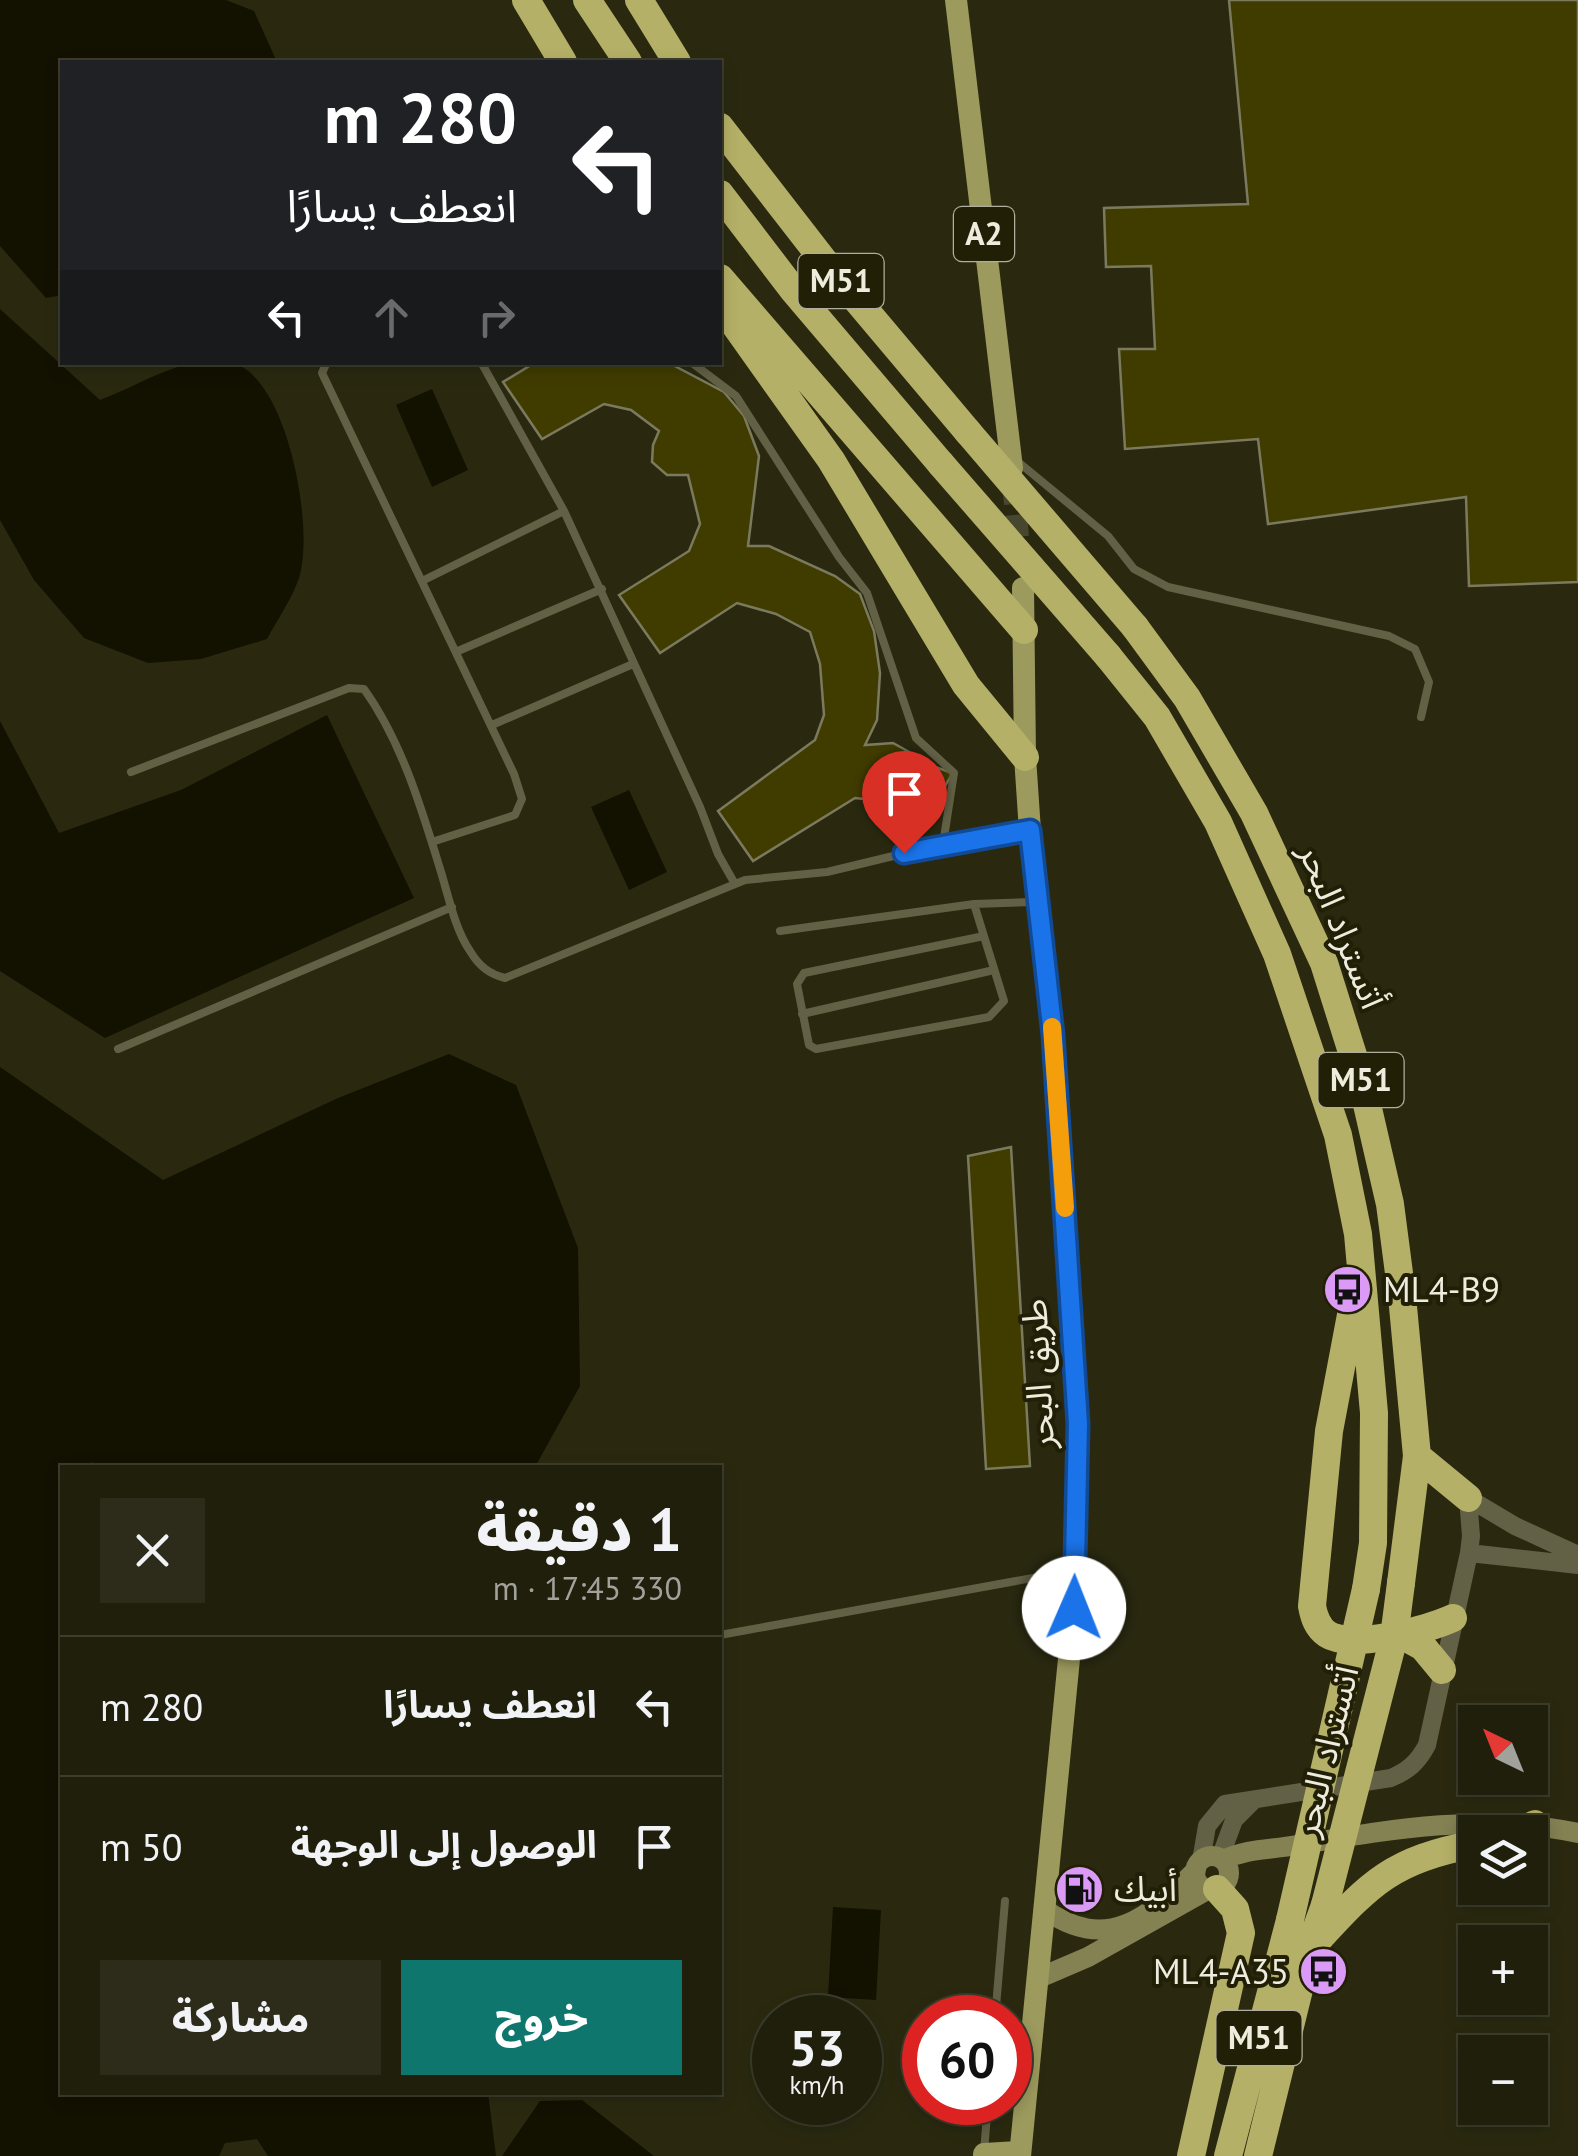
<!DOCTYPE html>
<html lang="ar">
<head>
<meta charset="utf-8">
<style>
  body { margin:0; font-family:"PT Sans","Noto Sans Arabic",sans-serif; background:#2d2c1a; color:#f1f3f6; direction:rtl; height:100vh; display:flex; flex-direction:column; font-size:38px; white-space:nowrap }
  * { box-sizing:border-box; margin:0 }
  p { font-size:32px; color:#a2a29d }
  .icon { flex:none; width:55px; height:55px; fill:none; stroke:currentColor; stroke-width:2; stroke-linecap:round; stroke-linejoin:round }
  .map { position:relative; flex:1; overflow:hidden; direction:ltr }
  .details { position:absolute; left:60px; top:1465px; width:662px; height:630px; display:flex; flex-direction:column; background:#201f0c; border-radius:0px; box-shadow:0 5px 15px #0003,0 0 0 2px #3d3d2d; direction:rtl }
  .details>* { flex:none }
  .hud { position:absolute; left:60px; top:60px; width:662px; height:305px; border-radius:0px; box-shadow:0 5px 15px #0003,0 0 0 2px #3d3d2d; direction:rtl; background:#202124; color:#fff; overflow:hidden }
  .needle { width:65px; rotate:317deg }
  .controls { position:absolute; left:1458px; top:1705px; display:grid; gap:20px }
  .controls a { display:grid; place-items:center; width:90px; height:90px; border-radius:0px; background:#201f0c; box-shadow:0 5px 15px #0003,0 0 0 2px #3d3d2d; font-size:50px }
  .speed { position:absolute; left:752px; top:1995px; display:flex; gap:20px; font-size:50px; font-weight:700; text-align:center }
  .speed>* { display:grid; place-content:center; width:130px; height:130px; border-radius:50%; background:#201f0c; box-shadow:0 5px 15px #0003,0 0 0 2px #3d3d2d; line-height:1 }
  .speed small { font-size:25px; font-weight:400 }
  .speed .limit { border:15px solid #d22; background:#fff; color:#111 }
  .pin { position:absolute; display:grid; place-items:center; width:85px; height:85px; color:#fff; margin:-102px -42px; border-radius:50% 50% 50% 0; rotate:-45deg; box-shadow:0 0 10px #0007 }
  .pin .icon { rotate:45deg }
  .me { position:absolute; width:110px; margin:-55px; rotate:1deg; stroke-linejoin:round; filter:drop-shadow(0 0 8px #0008) }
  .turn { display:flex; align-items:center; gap:35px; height:210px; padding:0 40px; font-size:45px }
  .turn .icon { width:130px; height:130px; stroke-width:2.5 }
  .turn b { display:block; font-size:70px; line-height:85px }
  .lanes { display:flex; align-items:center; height:95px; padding:0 40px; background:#0003; justify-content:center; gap:50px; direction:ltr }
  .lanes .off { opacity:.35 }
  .round { display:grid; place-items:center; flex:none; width:105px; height:105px; border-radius:0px; background:#2d2c1a }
  .headline { display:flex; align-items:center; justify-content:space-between; height:170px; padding:0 40px }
  h1 { font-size:60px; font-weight:800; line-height:75px }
  .primary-button { display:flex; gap:20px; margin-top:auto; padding:20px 40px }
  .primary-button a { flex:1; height:115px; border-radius:0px; background:#0f766e; color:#fff; font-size:40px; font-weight:800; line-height:115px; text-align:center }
  .primary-button a+a { background:#2d2c1a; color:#f1f3f6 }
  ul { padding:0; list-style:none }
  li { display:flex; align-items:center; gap:30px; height:140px; padding:0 40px; border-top:2px solid #3d3d2d }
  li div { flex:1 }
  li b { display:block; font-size:38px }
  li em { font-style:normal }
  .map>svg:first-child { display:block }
</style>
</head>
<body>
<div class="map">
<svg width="1578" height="2156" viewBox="0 0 1578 2156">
  <rect width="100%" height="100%" fill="#2a2910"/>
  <path fill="#131100" d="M0,0H226L254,11L277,62H62V295L46,298L0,246Z
    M0,309L100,400C138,386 189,352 231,362C288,376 315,529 299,578C292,599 277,620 267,639L201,659L148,663L84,638L34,580L0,520Z
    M432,389L468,470L432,487L396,405Z
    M327,715L414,898L105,1038L0,971V721L59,833L181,790Z
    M629,790L667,872L629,890L591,807Z
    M449,1054L516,1085L578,1248L580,1386L535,1467L106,1468L91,1462L87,1467L62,1468V2092L488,2093L496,2156H268L257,2139L225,2143L219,2156H0V1067L163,1180L338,1098Z
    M833,1907L881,1910L876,2000L828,1997Z
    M582,2100L654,2156H502L540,2101Z"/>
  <path fill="#403c00" stroke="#7b7a5f" stroke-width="2.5" d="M1229,0H1578V582L1469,586L1466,497L1268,524L1258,439L1125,449L1119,349H1155L1151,266L1106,267L1104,208L1248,204Z
    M536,362H667L724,392L744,416L759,456L748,546H769L835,576L860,594L874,631L880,673L877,720L865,745L893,743L938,768L953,773L923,822L874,800L855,798L753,861L718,811L815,740L824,715L820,664L810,632L776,614L737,603L660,653L619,595L689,551L700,524L688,475H667L652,462L653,445L659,431L631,410L604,404L542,439L503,382Z
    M1011,1147L1030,1466L986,1469L968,1156Z
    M1072,1876L1086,1877L1085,1897L1070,1896Z"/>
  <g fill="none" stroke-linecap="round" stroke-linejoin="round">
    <path stroke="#47462f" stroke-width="22" stroke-dasharray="22 11" stroke-linecap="butt" d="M1013,482L1020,559"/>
    <path stroke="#636145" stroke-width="8" d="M327,362L322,373L514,774L522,799L515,815L432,842
      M481,362L564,511L700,807L718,854L735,884
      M691,362L736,396L839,557L867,593L916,738L954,773L943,844
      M1017,461L1108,536L1134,569L1168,587L1389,636L1415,649L1429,682L1421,717
      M424,580L564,511
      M458,651L602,589
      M492,725L633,664
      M131,772L349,688L364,689C402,742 422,810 441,872C449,898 455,929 470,951C479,966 489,974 505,978L745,880L827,872L943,844L1028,831
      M974,904L1004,1001L989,1017L816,1049L809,1045L797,984L804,973L984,936
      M780,931L974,904L1033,902
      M802,1014L994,970
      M118,1049L452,907
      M720,1635L1071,1571
      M995,2018L1005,1901
      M984,2152L988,2102"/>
    <path stroke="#636145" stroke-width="18" d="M1468,1498L1515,1526L1578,1555
      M1469,1553L1578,1565
      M1220,1858L1234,1820L1254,1800
      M1201,1861L1207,1826L1225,1804L1391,1778C1408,1771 1418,1762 1427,1745L1469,1553L1471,1536L1468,1498"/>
    <path stroke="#848153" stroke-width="20" d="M1195 1873a17 17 0 1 1 34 0a17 17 0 1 1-34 0Z
      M1223,1860C1249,1848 1270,1850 1297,1845C1392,1829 1482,1813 1578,1833
      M1044,1909C1107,1954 1148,1918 1196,1870
      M1039,1978L1088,1957L1209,1889"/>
    <path stroke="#9d9a5e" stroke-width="22" d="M956,0L1012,468
      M984,2154L1020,2152
      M1020,2156L1074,1608L1078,1424L1053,1035L1030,831L1025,757L1023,588"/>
    <path stroke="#b5b067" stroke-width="28" d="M526,0L563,62
      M587,0L628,62
      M639,0L677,62
      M720,127L824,261L968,432
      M720,194L794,291L941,464
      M720,278L1024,630
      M720,304L831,460L966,685L1025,757
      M1135,627L1187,698L1254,813L1324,963L1363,1087L1390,1204L1402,1296L1417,1456L1401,1583
      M1108,656L1157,717L1218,822L1277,954L1338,1135L1358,1234L1374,1413L1373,1543L1366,1589
      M1354,1299L1329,1431L1312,1606C1314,1617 1317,1627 1327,1634C1351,1650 1427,1630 1453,1618
      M1417,1456L1468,1498
      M1403,1636L1423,1647L1442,1670
      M1519,1832L1535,1824
      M1317,1941C1372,1881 1393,1860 1475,1844
      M1191,2156L1241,1933L1235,1909L1217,1889
      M1228,2156L1290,1920
      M1258,2156L1309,1949L1325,1905"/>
    <path stroke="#b5b067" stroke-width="28" d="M968,432L1135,627
      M941,464L1108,656
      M1325,1905L1394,1637L1401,1583
      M1290,1920L1366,1589"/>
  </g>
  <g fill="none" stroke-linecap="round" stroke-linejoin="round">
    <defs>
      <path id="route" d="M904,853L1030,830L1053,1035L1078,1424L1074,1608"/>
    </defs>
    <use href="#route" stroke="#114b97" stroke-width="25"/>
    <use href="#route" stroke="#1a73e8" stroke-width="18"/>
    <path stroke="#f59e0b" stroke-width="18" d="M1052,1027L1065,1208"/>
  </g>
  <defs>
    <symbol id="bus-disc" viewBox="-11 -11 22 22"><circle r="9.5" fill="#da9af6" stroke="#211f06"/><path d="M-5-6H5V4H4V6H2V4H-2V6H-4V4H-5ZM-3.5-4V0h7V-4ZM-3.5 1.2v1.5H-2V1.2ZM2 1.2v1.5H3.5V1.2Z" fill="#111"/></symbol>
    <symbol id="fuel-disc" viewBox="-11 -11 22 22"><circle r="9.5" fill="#da9af6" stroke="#211f06"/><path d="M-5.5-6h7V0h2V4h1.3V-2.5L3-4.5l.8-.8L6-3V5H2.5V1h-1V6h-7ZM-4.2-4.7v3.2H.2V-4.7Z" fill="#111"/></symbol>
  </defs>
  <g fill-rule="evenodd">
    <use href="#bus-disc" x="1320" y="1262" width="55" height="55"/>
    <use href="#fuel-disc" x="1052" y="1862" width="55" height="55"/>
    <use href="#bus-disc" x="1296" y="1944" width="55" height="55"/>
  </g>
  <g text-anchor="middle" stroke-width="8" stroke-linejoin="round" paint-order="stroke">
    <g fill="#211f06" stroke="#b0ae9c" stroke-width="2.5">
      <rect x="954" y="207" width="60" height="54" rx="8"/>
      <rect x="798.5" y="254" width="85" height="54" rx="8"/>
      <rect x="1318.5" y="1053" width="85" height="54" rx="8"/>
      <rect x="1216.5" y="2011" width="85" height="54" rx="8"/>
    </g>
    <g font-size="32" font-weight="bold" fill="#edecdd">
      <text x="984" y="245">A2</text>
      <text x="841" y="292">M51</text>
      <text x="1361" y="1091">M51</text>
      <text x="1259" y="2049">M51</text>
    </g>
    <g font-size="35" fill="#edecdd" stroke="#211f06">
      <text transform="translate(1342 926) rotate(68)" y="12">أتستراد البحر</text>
      <text transform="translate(1038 1374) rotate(-93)" y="12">طريق البحر</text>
      <text transform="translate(1326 1751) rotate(-76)" y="12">أتستراد البحر</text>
    </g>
    <g font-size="35" fill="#edecdd" stroke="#211f06" text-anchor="start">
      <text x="1383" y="1302">ML4-B9</text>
      <text x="1114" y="1901">أبيك</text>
      <text x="1289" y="1984" text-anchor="end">ML4-A35</text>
    </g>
  </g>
</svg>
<div class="controls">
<a><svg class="needle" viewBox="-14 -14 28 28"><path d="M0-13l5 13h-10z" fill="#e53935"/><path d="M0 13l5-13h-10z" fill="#a2a29d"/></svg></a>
<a><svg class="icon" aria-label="layers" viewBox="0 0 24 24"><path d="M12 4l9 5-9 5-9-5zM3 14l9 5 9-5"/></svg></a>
<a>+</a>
<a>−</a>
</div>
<div class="speed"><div>53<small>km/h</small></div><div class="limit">60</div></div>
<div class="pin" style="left:904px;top:853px;background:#d93025"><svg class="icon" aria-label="arrive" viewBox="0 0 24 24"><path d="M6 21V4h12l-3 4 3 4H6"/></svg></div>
<svg class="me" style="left:1074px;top:1608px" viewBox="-20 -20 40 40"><circle r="19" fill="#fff"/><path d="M0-13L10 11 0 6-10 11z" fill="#1a73e8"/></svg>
<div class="hud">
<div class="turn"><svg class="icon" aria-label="left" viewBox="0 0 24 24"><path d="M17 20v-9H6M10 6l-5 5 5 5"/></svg><div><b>280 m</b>انعطف يسارًا</div></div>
<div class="lanes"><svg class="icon" aria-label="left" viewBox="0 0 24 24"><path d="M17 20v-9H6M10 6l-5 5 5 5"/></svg><svg class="icon off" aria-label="ahead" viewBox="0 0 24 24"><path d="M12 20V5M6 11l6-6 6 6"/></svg><svg class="icon off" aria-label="right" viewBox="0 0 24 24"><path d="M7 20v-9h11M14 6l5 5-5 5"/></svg></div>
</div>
<section class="details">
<div class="headline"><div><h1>1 دقيقة</h1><p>330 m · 17:45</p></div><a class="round"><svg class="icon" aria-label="close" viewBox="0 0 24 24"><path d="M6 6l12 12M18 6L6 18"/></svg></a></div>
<ul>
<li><svg class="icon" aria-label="left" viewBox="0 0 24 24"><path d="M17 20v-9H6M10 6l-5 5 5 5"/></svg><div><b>انعطف يسارًا</b></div><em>280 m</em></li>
<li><svg class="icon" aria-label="arrive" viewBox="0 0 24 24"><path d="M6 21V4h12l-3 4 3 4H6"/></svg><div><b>الوصول إلى الوجهة</b></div><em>50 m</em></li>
</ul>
<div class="primary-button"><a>خروج</a><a>مشاركة</a></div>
</section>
</div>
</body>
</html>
